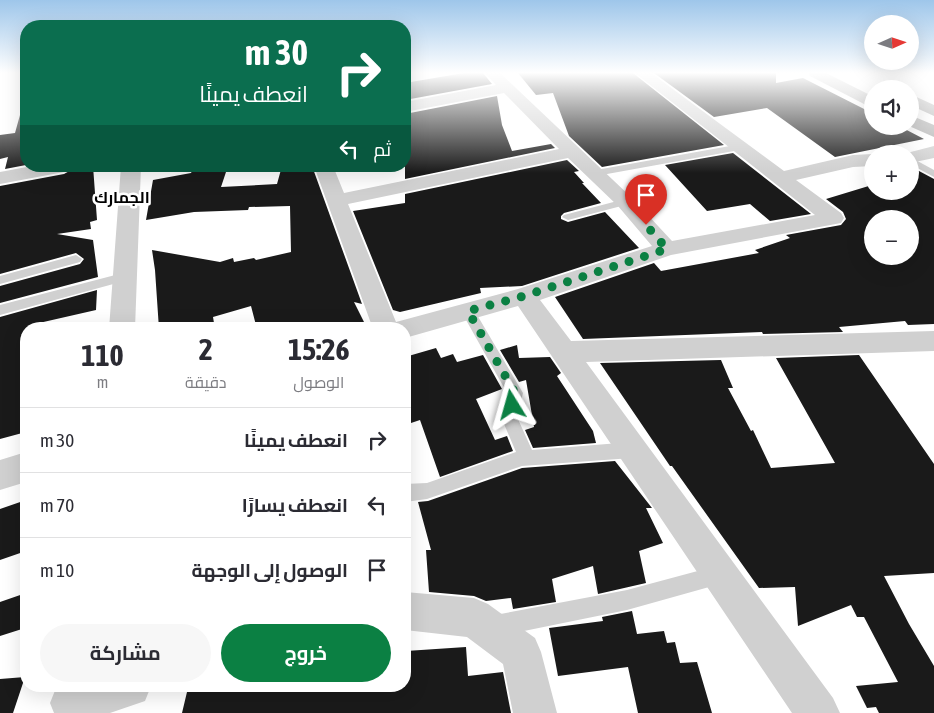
<!DOCTYPE html>
<html lang="ar">
<head>
<meta charset="utf-8">
<style>
  body { margin:0; font-family:"Asap Condensed",Cairo,sans-serif; background:#f7f7f7; color:#2b2b33; direction:rtl; height:100vh; display:flex; flex-direction:column; font-size:19px; white-space:nowrap }
  * { box-sizing:border-box; margin:0 }
  p { font-size:16px; color:#7c7c81 }
  .icon { flex:none; width:28px; height:28px; fill:none; stroke:currentColor; stroke-width:2; stroke-linecap:round; stroke-linejoin:round }
  .map { position:relative; flex:1; overflow:hidden; direction:ltr }
  .sheet { position:absolute; left:20px; top:322px; width:391px; height:370px; display:flex; flex-direction:column; background:#fff; border-radius:20px; box-shadow:0 5px 20px #0002; direction:rtl }
  .sheet>* { flex:none }
  .top-card { position:absolute; left:20px; top:20px; width:391px; height:152px; border-radius:20px; box-shadow:0 5px 20px #0002; direction:rtl; background:#0b6e4f; color:#fff; overflow:hidden }
  .needle { width:32px; rotate:87deg }
  .buttons { position:absolute; left:864px; top:15px; display:grid; gap:10px }
  .buttons a { display:grid; place-items:center; width:55px; height:55px; border-radius:50%; background:#fff; box-shadow:0 5px 20px #0002; font-size:25px }
  .pin { position:absolute; display:grid; place-items:center; width:42px; height:42px; color:#fff; margin:-51px -21px; border-radius:50% 50% 50% 0; rotate:-45deg; box-shadow:0 0 5px #0007 }
  .pin .icon { rotate:45deg }
  .me { position:absolute; width:55px; margin:-28px; rotate:352deg; stroke-linejoin:round; filter:drop-shadow(0 0 4px #0008) }
  .turn { display:flex; align-items:center; gap:18px; height:105px; padding:0 20px; font-size:22px }
  .turn .icon { width:65px; height:65px; stroke-width:2.5 }
  .turn b { display:block; font-size:35px; line-height:42px }
  .then { display:flex; align-items:center; height:48px; padding:0 20px; background:#0003; gap:10px; font-size:19px }
  .eta { display:flex; justify-content:space-evenly; align-items:center; height:85px; text-align:center }
  .eta b { font-size:30px; font-weight:700; line-height:35px }
  .action { display:flex; gap:10px; margin-top:auto; padding:10px 20px }
  .action a { flex:1; height:58px; border-radius:30px; background:#0b8043; color:#fff; font-size:20px; font-weight:700; line-height:58px; text-align:center }
  .action a+a { background:#f7f7f7; color:#2b2b33 }
  ul { padding:0; list-style:none }
  li { display:flex; align-items:center; gap:15px; height:65px; padding:0 20px; border-top:1px solid #e1e1e2 }
  li div { flex:1 }
  li b { display:block; font-size:19px }
  li em { font-style:normal }
  .map>svg:first-child { display:block }
</style>
</head>
<body>
<div class="map">
<svg width="934" height="713" viewBox="0 0 934 713">
  <rect width="100%" height="100%" fill="#fff"/>
  <path fill="#1a1a1a" fill-rule="evenodd" d="M464,73H483L492,84L405,100V83Z
    M518,73H633L724,145L602,167L569,136L553,93L536,95Z
    M654,73H776V83L803,78L872,113V126H899L924,139L835,157L767,108L714,117Z
    M497,96L502,125L512,151L551,144L555,148L405,179V114Z
    M20,115L26,116V165L5,169L8,157L0,159V135L15,133Z
    M733,153L811,214L770,221L750,204L707,211L665,165Z
    M567,160L579,171L574,172L584,183H582L601,203L564,213L561,216V219L568,222L605,212L639,248L522,286L480,288L481,293L400,312L393,310L353,211L405,203V194Z
    M93,166L97,220L90,222L91,229L57,234L93,240L98,277L0,303V286L80,264L84,259L76,253L0,274V186L64,174L73,169Z
    M228,166L221,187L277,184L282,166H312L362,304L354,302L365,324L352,329H257L251,306L213,317L215,329H159L155,270L152,250L220,262L233,258L234,262L254,258L256,260L291,252L290,206L249,207L248,210L194,212L146,220L153,180L191,173L194,167Z
    M919,171L934,179V324L908,325L905,321L839,327L843,332L763,334L762,332L583,339L555,297L654,263L661,271L759,253L755,250L790,238L786,235L841,225L846,219L843,212L826,199L872,185V191H910V174ZM872,219H910V256H872Z
    M97,290L96,310L39,323L38,329H26V432L0,439V317Z
    M517,345L519,358L550,357L561,373L557,376L593,431L596,443L533,448L525,430L534,427L526,380L519,382L500,350Z
    M436,348L441,358L453,354L457,362L483,355L502,389L476,399L495,440L507,436L513,451L440,477L420,420L405,425V357Z
    M859,355L934,464V573L884,576L909,624L934,666V713H879L876,707L867,708L856,686L898,682L864,617H857L851,605L798,626L795,587L759,588L672,466H670L600,363L721,360L733,388H728L751,431L753,430L771,468L835,463L776,358Z
    M615,461L652,508H646L663,543L639,551L646,583L598,594L593,566L552,579L556,602L513,609L511,598L486,601L474,596L429,592L426,550H431L418,502L428,501L522,468Z
    M26,500V551L0,560V509Z
    M26,593L22,629L0,636V602Z
    M632,611L637,634L664,631L667,643L675,642L680,663L697,662L712,713H638L628,667L558,676L549,628L603,621L602,617Z
    M466,647L468,676L503,672L511,713H182L187,692L203,686H405L406,651Z
    M25,677L13,713H0V679Z"/>
  <g fill="none" stroke-linecap="round" stroke-linejoin="round">
    <path fill="#d0d0d0" fill-rule="evenodd" d="M741,144L746,147L745,149L596,176L591,173L596,170Z
      M910,157L934,170V177L910,164Z
      M625,199L629,200L631,202L629,204L568,220L562,217L564,215Z
      M76,255L82,259L80,262L0,284V276Z
      M123,273L128,274L130,277L128,280L0,315V305Z
      M468,306L473,308L523,393L517,417L532,450L632,442L638,445L641,450L638,455L632,458L522,466L427,499L405,502V484L427,483L516,452L501,417L507,393L461,311L463,308Z
      M720,565L727,568L730,575L727,582L627,610L495,637L487,634L484,626L487,618L495,615L627,590Z"/>
    <path fill="#d0d0d0" fill-rule="evenodd" d="M485,73H500L632,198L672,241L815,215L635,73H651L784,171L853,155L872,154V166L853,167L796,180L841,213L844,218L841,223L671,255L540,300L571,341L934,331V351L586,362L833,698L840,713H792L518,306L405,338V329H373L314,166H333L344,193L559,149L504,93L405,112V102L496,85ZM568,158L618,206L652,246L518,289L396,322L348,204Z
      M934,146V158L910,163V154H903Z
      M32,166H73L71,170L64,172L0,184V172Z
      M121,166H141L135,329H109Z
      M26,452V482L0,490V460Z
      M405,592L474,598L488,604L535,638L541,652L557,713H513L503,664L467,637L405,630Z
      M60,686H151L145,701L110,713H54L50,703L56,688Z"/>
    <path fill="#ababab" fill-rule="evenodd" d="M808,73H826L872,96V107L866,105L810,76Z
      M910,94L934,105V116L910,105Z
      M910,115L934,125V137L909,126Z"/>
  </g>
  <linearGradient id="sky" x2="0" y2="1"><stop stop-color="#9ec6ea"/><stop offset="0.42" stop-color="#fff"/><stop offset="1" stop-color="#fff" stop-opacity="0"/></linearGradient>
  <rect width="934" height="173" fill="url(#sky)"/>
  <g fill="none" stroke-linecap="round" stroke-linejoin="round">
    <path stroke="#0b8043" stroke-width="9" stroke-dasharray="0 16.2" d="M512,405L515,393L468,311L524,296L667,249L646,225"/>
  </g>
  <g text-anchor="middle" stroke-width="5" stroke-linejoin="round" paint-order="stroke">
    <g font-size="16" font-weight="bold" fill="#000" stroke="#fff">
      <text x="122" y="203">الجمارك</text>
    </g>
  </g>
</svg>
<div class="buttons">
<a><svg class="needle" viewBox="-14 -14 28 28"><path d="M0-13l5 13h-10z" fill="#e53935"/><path d="M0 13l5-13h-10z" fill="#7c7c81"/></svg></a>
<a><svg class="icon" aria-label="sound" viewBox="0 0 24 24"><path d="M4 9h4l5-4v14l-5-4H4zM17 9q2 3 0 6"/></svg></a>
<a>+</a>
<a>−</a>
</div>
<div class="pin" style="left:646px;top:225px;background:#d93025"><svg class="icon" aria-label="arrive" viewBox="0 0 24 24"><path d="M6 21V4h12l-3 4 3 4H6"/></svg></div>
<svg class="me" style="left:512px;top:405px" viewBox="-20 -20 40 40"><path d="M0-17L14 15 0 8-14 15z" fill="#0b8043" stroke="#fff" stroke-width="4"/></svg>
<div class="top-card">
<div class="turn"><svg class="icon" aria-label="right" viewBox="0 0 24 24"><path d="M7 20v-9h11M14 6l5 5-5 5"/></svg><div><b>30 m</b>انعطف يمينًا</div></div>
<div class="then">ثم<svg class="icon" aria-label="left" viewBox="0 0 24 24"><path d="M17 20v-9H6M10 6l-5 5 5 5"/></svg></div>
</div>
<section class="sheet">
<div class="eta">
<div><b>15:26</b><p>الوصول</p></div>
<div><b>2</b><p>دقيقة</p></div>
<div><b>110</b><p>m</p></div>
</div>
<ul>
<li><svg class="icon" aria-label="right" viewBox="0 0 24 24"><path d="M7 20v-9h11M14 6l5 5-5 5"/></svg><div><b>انعطف يمينًا</b></div><em>30 m</em></li>
<li><svg class="icon" aria-label="left" viewBox="0 0 24 24"><path d="M17 20v-9H6M10 6l-5 5 5 5"/></svg><div><b>انعطف يسارًا</b></div><em>70 m</em></li>
<li><svg class="icon" aria-label="arrive" viewBox="0 0 24 24"><path d="M6 21V4h12l-3 4 3 4H6"/></svg><div><b>الوصول إلى الوجهة</b></div><em>10 m</em></li>
</ul>
<div class="action"><a>خروج</a><a>مشاركة</a></div>
</section>
</div>
</body>
</html>
